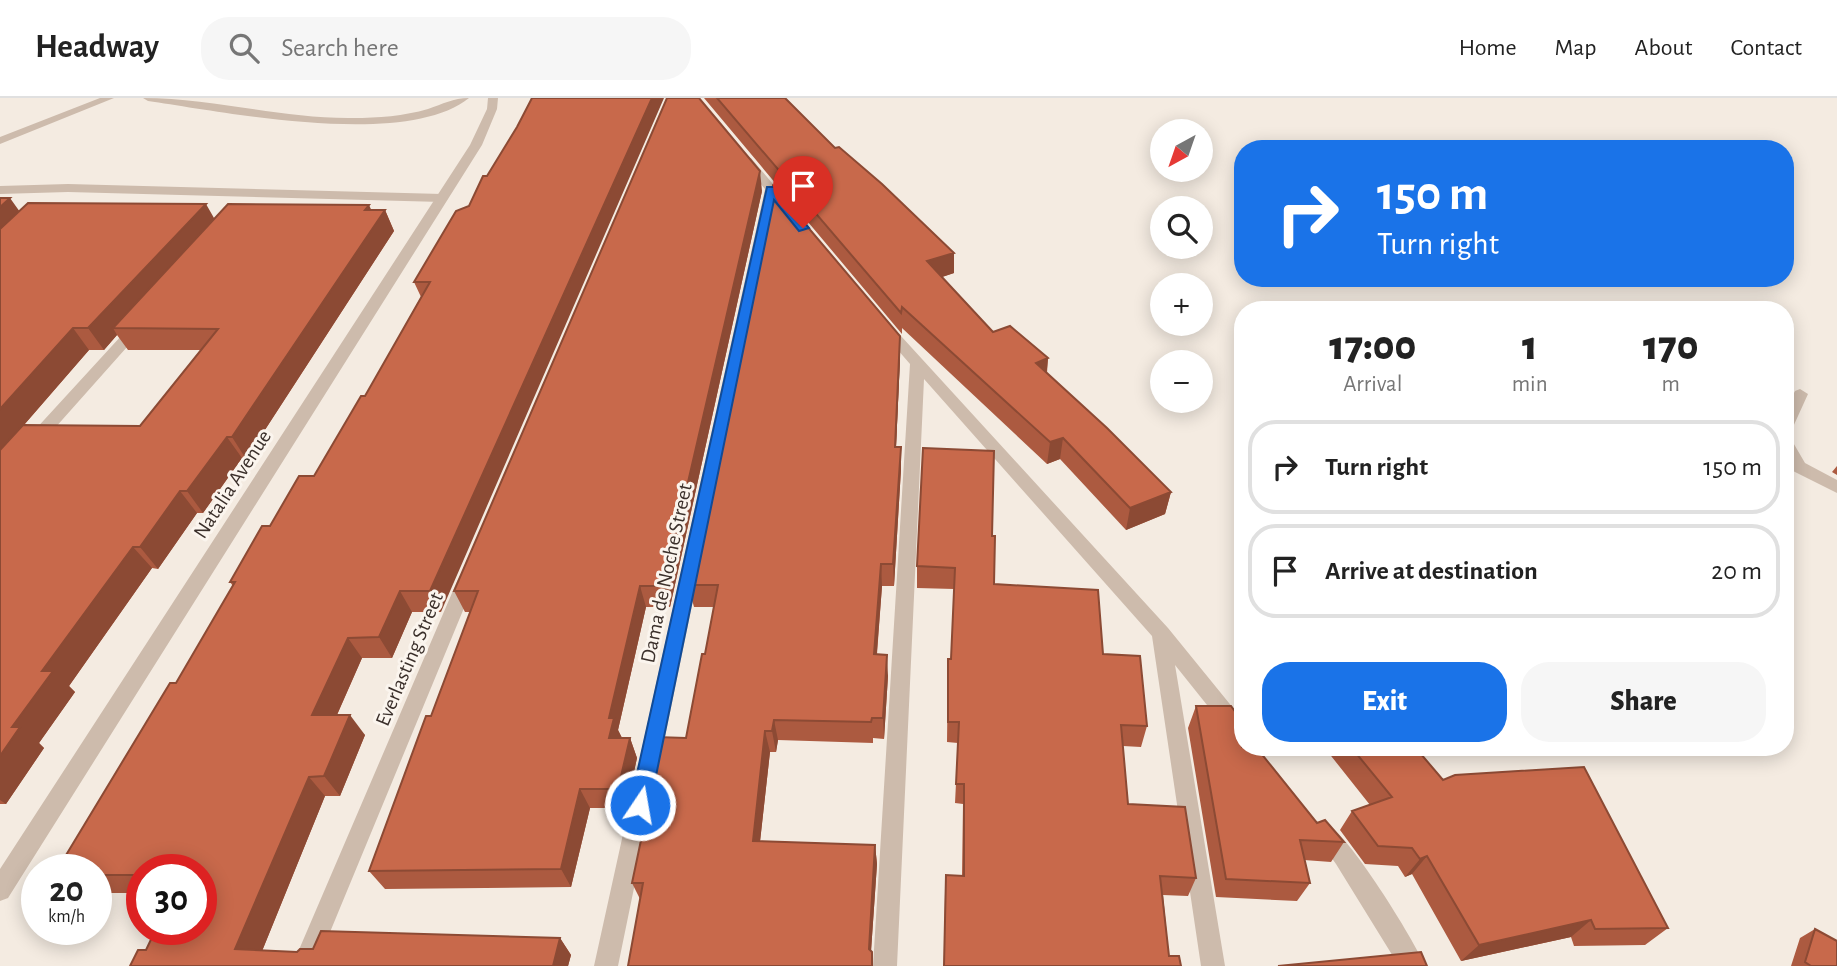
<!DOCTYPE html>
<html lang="en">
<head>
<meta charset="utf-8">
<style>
  body { margin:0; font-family:"Alegreya Sans",sans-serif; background:#f6f6f6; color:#222; height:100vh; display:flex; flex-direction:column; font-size:26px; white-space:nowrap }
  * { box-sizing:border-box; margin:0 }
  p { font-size:23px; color:#767676 }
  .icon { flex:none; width:38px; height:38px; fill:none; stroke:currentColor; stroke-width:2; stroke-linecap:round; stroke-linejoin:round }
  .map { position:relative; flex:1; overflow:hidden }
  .drawer { position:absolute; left:1234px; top:203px; width:560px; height:455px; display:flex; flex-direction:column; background:#fff; border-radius:28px; box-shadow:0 4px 18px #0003 }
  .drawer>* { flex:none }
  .guide { position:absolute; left:1234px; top:42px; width:560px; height:147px; border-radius:28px; box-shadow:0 4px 18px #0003; background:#1a73e8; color:#fff; overflow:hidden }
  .needle { width:46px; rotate:220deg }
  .buttons { position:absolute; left:1150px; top:21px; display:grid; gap:14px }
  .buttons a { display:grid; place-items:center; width:63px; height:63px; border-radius:50%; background:#fff; box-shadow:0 4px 18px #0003; font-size:35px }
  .speed { position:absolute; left:21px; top:756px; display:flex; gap:14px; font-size:35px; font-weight:700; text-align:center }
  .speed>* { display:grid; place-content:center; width:91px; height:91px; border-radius:50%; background:#fff; box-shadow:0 4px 18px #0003; line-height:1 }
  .speed small { font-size:18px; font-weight:400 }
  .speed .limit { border:10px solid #d22; background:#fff; color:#111 }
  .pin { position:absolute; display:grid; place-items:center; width:60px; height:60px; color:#fff; margin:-72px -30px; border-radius:50% 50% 50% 0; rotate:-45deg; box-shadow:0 0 7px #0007 }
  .pin .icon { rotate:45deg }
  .me { position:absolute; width:77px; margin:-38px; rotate:12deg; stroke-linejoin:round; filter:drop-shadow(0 0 5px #0008) }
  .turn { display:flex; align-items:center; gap:24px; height:147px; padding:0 28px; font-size:32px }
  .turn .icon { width:91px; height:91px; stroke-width:2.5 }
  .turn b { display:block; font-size:49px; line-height:60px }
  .eta { display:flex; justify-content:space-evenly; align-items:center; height:119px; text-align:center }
  .eta b { font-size:42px; font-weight:800; line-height:49px }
  .button { display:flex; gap:14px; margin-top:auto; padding:14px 28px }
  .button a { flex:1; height:80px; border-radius:28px; background:#1a73e8; color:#fff; font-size:28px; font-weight:800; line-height:80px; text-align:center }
  .button a+a { background:#f6f6f6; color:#222 }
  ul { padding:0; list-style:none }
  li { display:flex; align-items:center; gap:21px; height:94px; margin:0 14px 10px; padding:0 14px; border:4px solid #e0e0e0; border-radius:28px }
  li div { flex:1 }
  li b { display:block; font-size:26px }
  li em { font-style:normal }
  header { display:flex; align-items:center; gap:42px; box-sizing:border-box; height:98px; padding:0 35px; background:#fff; border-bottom:2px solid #e0e0e0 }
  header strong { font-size:33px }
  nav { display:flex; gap:38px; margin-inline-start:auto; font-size:24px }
  .search { width:490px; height:63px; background:#f6f6f6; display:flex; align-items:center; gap:18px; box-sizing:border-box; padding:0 24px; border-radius:28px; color:#767676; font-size:26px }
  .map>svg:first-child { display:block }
</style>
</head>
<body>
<header>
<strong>Headway</strong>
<div class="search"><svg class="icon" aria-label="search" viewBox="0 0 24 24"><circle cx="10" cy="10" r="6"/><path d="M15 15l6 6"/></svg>Search here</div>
<nav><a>Home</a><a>Map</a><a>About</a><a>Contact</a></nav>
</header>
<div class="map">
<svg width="1837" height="868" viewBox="0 0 1837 868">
  <rect width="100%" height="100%" fill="#f4ebe1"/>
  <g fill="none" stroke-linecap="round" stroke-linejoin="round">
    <path fill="#cdbbac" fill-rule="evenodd" d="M100,0H114L0,46V39Z
      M747,59L751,60L793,110L783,113L775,103L618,868H594L765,91L741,62Z
      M68,86L442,96L448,100L442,104L68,94L0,96V88Z
      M138,224L145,228L143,231L6,385L0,387V370L133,225Z
      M885,225L890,226L1168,530L1242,621V645L1235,642L1175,567L1225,868H1201L1152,538L924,281L897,868H873L910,266L878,229Z
      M1800,291L1808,296L1793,329L1785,334V312L1795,293Z
      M1785,340L1791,341L1805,365L1837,382V395L1793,373L1785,359Z
      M467,474L473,476L476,481L316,868H292L458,481L461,476Z
      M1325,725C1347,733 1415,843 1425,868H1399L1336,766L1314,735L1317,728Z"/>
    <path fill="#cdbbac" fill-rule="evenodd" d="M143,0C213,0 282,21 353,20C378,20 404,18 428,11C443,6 453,0 469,0C406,51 225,14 148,3Z
      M488,0H498L497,11L482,47L8,800L0,803V771L470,47L487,11Z"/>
  </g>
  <path fill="#ac5a40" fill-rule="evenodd" d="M704,0H785L954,175L942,179L993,234L1048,260L1047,275L1171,394L1165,416L1126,432L1060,361L1047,366L902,230V236Z
    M762,93L670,509H646L618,632L622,640H630L637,660L626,710H590L571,789L385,791L369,773L431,618L470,514H465L454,493Z
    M0,100L19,113L214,121L385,112L394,133L246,361L242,360L203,415H197L158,471L152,470L69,588L75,594L39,645L44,650L6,706H0ZM117,237L128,252H201L140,328L24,327L89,252H104Z
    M456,113L441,514H412L392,560H362L337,617L365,637L340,698H325L262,853L297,854L560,840L571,857L568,868L146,852L201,772H142V795H96V772L233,488L230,484L270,428L314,378L365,298L421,199L414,184Z
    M900,261L896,349H901V371L894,488H882L877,556L888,578L884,641L873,640V645L778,642L776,654H770L760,743L875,747L877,766L871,853L873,868H628L640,801L632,785L650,702L645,690L686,640L705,556L714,509H694L688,487Z
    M1837,368V377L1832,374Z
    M992,438L994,486L1103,556L1147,628L1141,649L1123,648L1128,706L1196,780L1188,798L1163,797L1169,858L1181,868H944L945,795L962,777L963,706L955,705L958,645L947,644L948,561H951L954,491L917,490V468Z
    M1242,592V605L1239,601Z
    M1196,608L1242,649L1317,725L1344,744L1331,764L1304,762L1310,785L1297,803L1216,799L1188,630Z
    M1324,649H1415L1443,682L1668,830L1645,847L1574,848L1571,839L1461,863L1412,776L1405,779L1398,768L1365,766L1340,732L1352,713L1370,707Z
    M1815,831L1837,868H1791L1800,840Z"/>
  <path fill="#8c4a34" d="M652,0H664L441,514L430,493Z
    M760,73L762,93L670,509L664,488Z
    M10,100L25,121L0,144V109Z
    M206,106L218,127L113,230L117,237L104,252L88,230Z
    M369,107L377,124L385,112L394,133L246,361L232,339Z
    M954,155V175L927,184V163Z
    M73,230L89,252L10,343L0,367V311Z
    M900,238V261L895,371V349Z
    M1048,260L1046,281L1036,265Z
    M227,339L242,360L203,415L187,393Z
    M1063,340L1060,361L1047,366L1050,344Z
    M901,349V371L894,488L893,466Z
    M180,393L197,415L158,471L140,449Z
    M1171,394L1165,416L1126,432L1130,410Z
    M133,449L152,470L69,588L75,594L39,645L44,650L6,706L0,702V658L12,629L42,573Z
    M881,466L882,488L875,578L874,556Z
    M640,488L646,509L618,632L622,640H609V620Z
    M400,493L412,514L392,560L379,539Z
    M348,540L362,560L328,637L312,617Z
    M887,557L888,578L884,641L883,620Z
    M350,617L365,637L340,698L324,678Z
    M774,622L778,642L776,654L772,633Z
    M765,633L770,654L758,762L753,743Z
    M630,640L637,660L626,710L618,691Z
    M309,679L325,698L256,868L235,851Z
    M580,691L590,710L571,789L561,771Z
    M875,747L877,766L870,868L869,851Z
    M1427,758L1412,776L1405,779L1420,761Z
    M1591,822L1571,839L1461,863L1479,847Z
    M560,840L571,857L568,868H553Z"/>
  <path fill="#c8694b" stroke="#8c4a34" stroke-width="2" d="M532,0H652L430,493H400L379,539L348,540L312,617H350L324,678L309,679L235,851L297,854L300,851H313L321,833L560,840L553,868H130L138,852H146L156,831H201V772H142V777H96V772H57L170,585H176L235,484H230L262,428H270L299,378H314L361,298H365L430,184H414L456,113L469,108L483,78H487L517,29Z
    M667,0H699L760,73L664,488H640L609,620H614L609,640H630L618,691H580L561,771L369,773L426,618H431L478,493H454Z
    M717,0H785L835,50L839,49L882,86L954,155L927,163L993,234L1010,228L1048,260L1036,265L1107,330L1171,394L1130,410L1063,340L1050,344L902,209L901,215Z
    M773,88L900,238L895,349H901L893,466H881L874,556L887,557L883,620H872L871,624L774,622L772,633H765L753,743L875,747L869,851L872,854V868H628L643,785H632L652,690H645L656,639L686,640L702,556H705L718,487H688Z
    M0,100H10L0,109Z
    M28,105L206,106L88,230H73L0,311V131Z
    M228,106L369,107L365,112H385L232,339H227L187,393H180L140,449H133L42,573H53L12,629H20L0,658V352L23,327L140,328L218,231L113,230Z
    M923,350L994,353L992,438H995L994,486L1098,492L1103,556L1140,558L1147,628L1121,627L1128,706L1185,709L1196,780L1160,778L1169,858H1179L1181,868H944L946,777L964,778V686H956L959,624H948V561H951L955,470L917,468Z
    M1196,608H1231L1242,623V631L1241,632L1242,633V649H1256L1317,725L1325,722L1344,744L1300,742L1310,785L1226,781Z
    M1351,649H1415L1443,682L1455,677L1584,669L1668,830L1595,831L1591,822L1479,847L1427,758L1420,761L1412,750L1378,748L1352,713L1392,699Z
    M1815,831L1837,843V868H1811L1805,864Z
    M1421,854L1427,868H1278Z"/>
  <path fill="#1a73e8" stroke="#114b97" stroke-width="2" d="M767,89H775L809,130L799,133L774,102L650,707L647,714L640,716L633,714L630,707Z"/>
  <g text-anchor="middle" stroke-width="6" stroke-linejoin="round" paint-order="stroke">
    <g font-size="21" fill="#3b302b" stroke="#fbf5ee">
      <text transform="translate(232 386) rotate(-57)" y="7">Natalia Avenue</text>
      <text transform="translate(666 475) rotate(-78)" y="7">Dama de Noche Street</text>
      <text transform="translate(409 561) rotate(-67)" y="7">Everlasting Street</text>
    </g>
  </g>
</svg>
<div class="buttons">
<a><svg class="needle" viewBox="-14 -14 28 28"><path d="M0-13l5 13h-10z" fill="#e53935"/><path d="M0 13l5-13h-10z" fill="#767676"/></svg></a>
<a><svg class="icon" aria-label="search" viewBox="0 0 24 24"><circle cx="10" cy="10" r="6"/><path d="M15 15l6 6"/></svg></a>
<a>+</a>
<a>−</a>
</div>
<div class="speed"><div>20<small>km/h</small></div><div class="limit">30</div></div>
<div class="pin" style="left:803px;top:130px;background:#d93025"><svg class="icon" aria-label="arrive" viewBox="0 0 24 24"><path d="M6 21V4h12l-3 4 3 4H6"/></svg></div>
<svg class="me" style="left:640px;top:707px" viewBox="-20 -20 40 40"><circle r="17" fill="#1a73e8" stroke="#fff" stroke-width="3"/><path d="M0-11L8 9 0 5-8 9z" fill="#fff"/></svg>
<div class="guide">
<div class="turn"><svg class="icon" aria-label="right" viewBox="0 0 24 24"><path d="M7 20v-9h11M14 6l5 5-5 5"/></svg><div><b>150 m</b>Turn right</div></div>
</div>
<section class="drawer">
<div class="eta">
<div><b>17:00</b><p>Arrival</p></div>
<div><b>1</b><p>min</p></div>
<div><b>170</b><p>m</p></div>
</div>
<ul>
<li><svg class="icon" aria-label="right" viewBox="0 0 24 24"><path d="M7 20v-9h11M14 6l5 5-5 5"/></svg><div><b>Turn right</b></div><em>150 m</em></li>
<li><svg class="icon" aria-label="arrive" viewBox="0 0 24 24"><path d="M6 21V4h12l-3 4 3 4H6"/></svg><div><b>Arrive at destination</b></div><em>20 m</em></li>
</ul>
<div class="button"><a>Exit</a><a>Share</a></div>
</section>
</div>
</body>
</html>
